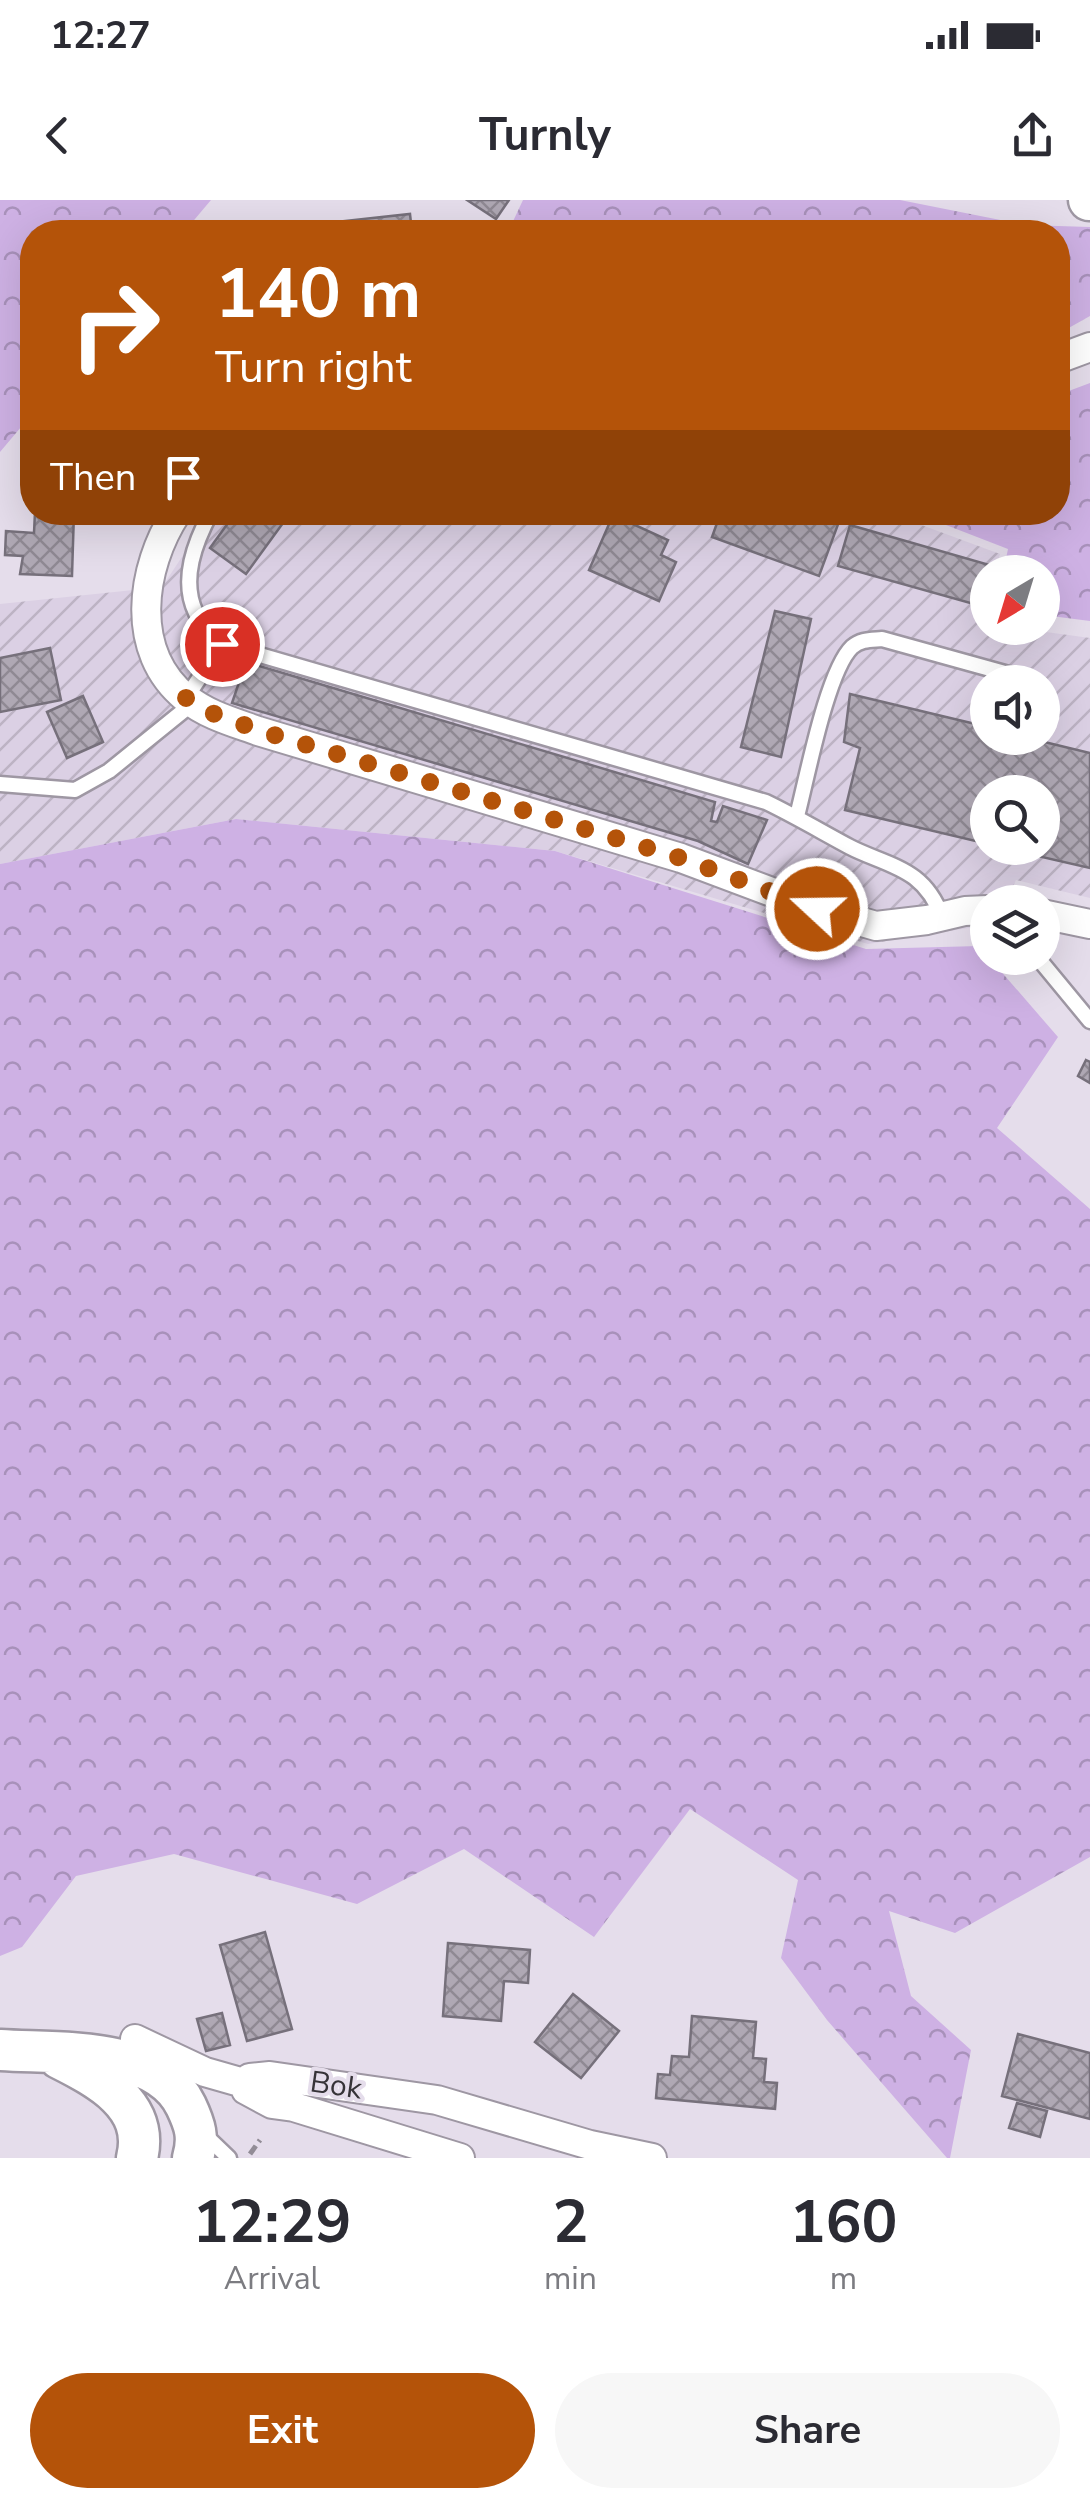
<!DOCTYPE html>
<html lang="en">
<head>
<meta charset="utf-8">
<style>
  body { margin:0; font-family:"Nunito Sans",sans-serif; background:#f7f7f7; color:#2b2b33; height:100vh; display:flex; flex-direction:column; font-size:38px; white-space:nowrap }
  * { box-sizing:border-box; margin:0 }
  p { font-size:32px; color:#7c7c81 }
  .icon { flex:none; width:55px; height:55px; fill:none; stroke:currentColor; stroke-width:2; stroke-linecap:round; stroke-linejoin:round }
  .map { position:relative; height:1958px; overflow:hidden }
  .details { display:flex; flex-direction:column; background:#fff; flex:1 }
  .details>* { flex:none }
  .guide { position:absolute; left:20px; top:20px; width:1050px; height:305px; border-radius:40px; box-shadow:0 10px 40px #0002; background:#b45309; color:#fff; overflow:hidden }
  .needle { width:65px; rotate:218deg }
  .controls { position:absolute; left:970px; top:355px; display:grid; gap:20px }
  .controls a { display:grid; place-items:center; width:90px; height:90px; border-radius:50%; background:#fff; box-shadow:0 10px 40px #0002; font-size:50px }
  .pin { position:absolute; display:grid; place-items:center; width:85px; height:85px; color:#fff; margin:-42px; border:5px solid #fff; border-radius:50%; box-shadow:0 2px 10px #0007 }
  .me { position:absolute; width:110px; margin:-55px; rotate:291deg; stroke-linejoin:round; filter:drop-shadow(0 0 8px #0008) }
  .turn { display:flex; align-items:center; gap:35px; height:210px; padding:0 30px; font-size:45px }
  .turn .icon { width:130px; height:130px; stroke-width:2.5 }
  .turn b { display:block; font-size:70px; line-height:85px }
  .then { display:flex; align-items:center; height:95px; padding:0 30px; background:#0003; gap:20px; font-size:38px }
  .eta { display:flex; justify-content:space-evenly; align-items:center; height:170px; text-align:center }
  .eta b { font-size:60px; font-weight:700; line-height:70px }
  .cta { display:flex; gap:20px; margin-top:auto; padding:20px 30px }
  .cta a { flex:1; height:115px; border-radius:60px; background:#b45309; color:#fff; font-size:40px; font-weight:700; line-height:115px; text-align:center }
  .cta a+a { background:#f7f7f7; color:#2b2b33 }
  .status { display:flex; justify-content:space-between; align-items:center; height:70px; padding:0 50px; background:#fff; direction:ltr }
  .status svg { height:28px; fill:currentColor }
  header { display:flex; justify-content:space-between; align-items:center; height:130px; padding:0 30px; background:#fff; font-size:45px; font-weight:700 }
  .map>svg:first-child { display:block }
</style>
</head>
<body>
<div class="status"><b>12:27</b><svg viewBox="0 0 49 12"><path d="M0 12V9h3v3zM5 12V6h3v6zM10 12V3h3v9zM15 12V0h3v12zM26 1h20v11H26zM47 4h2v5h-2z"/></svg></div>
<header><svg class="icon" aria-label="back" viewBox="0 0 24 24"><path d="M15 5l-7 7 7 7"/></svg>Turnly<svg class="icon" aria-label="share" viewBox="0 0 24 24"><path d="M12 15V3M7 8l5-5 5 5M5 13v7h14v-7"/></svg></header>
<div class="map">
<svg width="1090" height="1958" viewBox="0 0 1090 1958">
  <defs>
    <pattern id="industrial-furrows" width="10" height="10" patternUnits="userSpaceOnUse" patternTransform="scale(2.5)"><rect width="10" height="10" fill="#dbd0e4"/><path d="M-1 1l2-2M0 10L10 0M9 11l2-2" fill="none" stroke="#bdb3c4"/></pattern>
    <pattern id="forest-crowns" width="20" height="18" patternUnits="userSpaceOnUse" patternTransform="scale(2.5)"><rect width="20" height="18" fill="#ceb1e4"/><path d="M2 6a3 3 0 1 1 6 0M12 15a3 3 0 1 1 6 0" fill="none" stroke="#a891ba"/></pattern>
    <pattern id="building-cross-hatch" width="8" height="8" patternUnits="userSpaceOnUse" patternTransform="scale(2.5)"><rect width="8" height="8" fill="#afa8b4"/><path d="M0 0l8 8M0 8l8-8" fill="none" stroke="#8f8993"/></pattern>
  </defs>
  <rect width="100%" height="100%" fill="#e5ddeb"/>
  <path fill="url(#industrial-furrows)" fill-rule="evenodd" d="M211,313H889L1000,354L995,372H988L987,395L980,422L987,423L988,428H1017L1090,438V698L1016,680L1006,702H988L987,725L868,744L555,651L236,619L0,664V404L162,387ZM988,482H1042V538H988ZM988,592H1042V648H988Z"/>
  <path fill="url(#forest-crowns)" d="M0,0H211L184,32H32V214L0,252Z
    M523,0H900L1026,25L1090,27V116L1058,134V32H508Z
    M1090,183V421L1043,415L1042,372H1003L1008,349L915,313L1058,312V195Z
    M236,619L555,651L866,749L979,746L1058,837L997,928L1090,1009V1657L955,1733L889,1711L911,1796L971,1850L950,1958H947L827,1820L781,1758L798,1680L690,1609L594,1737L464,1649L357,1704L174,1654L76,1676L22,1747L0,1756V664Z"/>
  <path fill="url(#building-cross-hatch)" stroke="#76707b" stroke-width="2.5" d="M467,0H509L496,19Z
    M410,14L412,32H327L326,23Z
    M35,312H74L72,376L20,374L23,356L5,355L6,331L34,333Z
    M236,312H291L246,374L210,348Z
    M721,312H824L840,319L819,376L712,337Z
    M613,315L668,340L661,355L676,362L659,401L589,370Z
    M850,325L993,366L991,372H988V384L981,406L838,366Z
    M775,411L811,419L781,557L741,547Z
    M50,448L61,500L0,512V458Z
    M246,462L715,602L711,621L717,622L723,606L767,620L748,664L698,641L232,503Z
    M850,494L988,527V538H1028L1090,553V668L1003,648H1042V592H988V644L845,610L860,548L844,542Z
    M83,496L103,542L67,558L47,512Z
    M1086,860L1090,862V883L1078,876Z
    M265,1732L292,1829L247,1841L220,1745Z
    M448,1743L530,1750L528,1783L504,1781L501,1821L443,1816Z
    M573,1794L619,1831L581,1878L535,1842Z
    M222,1813L230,1845L206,1851L197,1819Z
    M692,1816L756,1822L753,1858L766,1859L764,1882L777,1883L775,1909L656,1898L658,1874L670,1875L672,1856L689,1857Z
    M1018,1834L1090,1853V1919L1002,1896Z
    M1017,1903L1047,1911L1040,1937L1009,1928Z"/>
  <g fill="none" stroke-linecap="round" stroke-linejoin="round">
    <defs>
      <path id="service" d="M222,444L766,602C795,616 822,632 850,647C871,658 897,664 915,678C928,688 936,701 942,717
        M186,498L222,444C214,435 201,424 196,413C180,380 195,342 211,312
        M0,584L75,590L109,571L193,503
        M797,616C807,578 827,471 852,447C861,439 871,440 882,439L1012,475
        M1038,758L1090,821
        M204,1934L229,1958"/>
      <path id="minor" d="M1058,159L1090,147
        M177,312C140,368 129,452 186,498C207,515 233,522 258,531L681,658L817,709L876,726L927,720L965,711L988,710
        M1042,714L1090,724
        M135,1839L205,1872L247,1884
        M460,1958L294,1907L272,1904L246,1890L250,1878L270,1876L437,1900L590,1945L652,1958"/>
      <path id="secondary" d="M1089,0H1090
        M0,1850C57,1854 157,1845 186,1906C195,1925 199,1937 193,1958
        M59,1858C99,1878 150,1905 137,1958"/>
    </defs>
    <use href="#service" stroke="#9e97a3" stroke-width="19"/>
    <use href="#minor" stroke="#9e97a3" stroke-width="32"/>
    <use href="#secondary" stroke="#9e97a3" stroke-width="45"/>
    <path stroke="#928c96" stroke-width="5" stroke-dasharray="10 5" stroke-linecap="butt" d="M250,1954L260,1940"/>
    <use href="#service" stroke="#fff" stroke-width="14"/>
    <use href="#minor" stroke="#fff" stroke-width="28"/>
    <use href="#secondary" stroke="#fff" stroke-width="40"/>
  </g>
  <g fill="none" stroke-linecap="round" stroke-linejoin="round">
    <path stroke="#b45309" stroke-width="18" stroke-dasharray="0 32.4" d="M222,444L186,498L201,509L258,530L681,658L817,709"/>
  </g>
  <g text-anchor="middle" stroke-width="8" stroke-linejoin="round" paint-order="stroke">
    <g font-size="30" fill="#363338" stroke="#e5ddeb">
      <text transform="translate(336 1885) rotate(8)" y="10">Bok</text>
    </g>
  </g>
</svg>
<div class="controls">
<a><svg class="needle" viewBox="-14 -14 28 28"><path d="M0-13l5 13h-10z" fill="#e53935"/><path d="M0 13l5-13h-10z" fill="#7c7c81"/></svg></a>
<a><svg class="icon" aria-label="sound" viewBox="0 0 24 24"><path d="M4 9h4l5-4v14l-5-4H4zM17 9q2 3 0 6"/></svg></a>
<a><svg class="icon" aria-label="search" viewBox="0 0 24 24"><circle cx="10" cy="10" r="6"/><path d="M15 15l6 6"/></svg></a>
<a><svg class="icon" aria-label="layers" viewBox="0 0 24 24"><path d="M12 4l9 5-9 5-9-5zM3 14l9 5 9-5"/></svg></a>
</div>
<div class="pin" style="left:222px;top:444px;background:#d93025"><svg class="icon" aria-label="arrive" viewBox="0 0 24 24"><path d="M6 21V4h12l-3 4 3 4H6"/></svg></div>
<svg class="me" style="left:817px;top:709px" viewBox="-20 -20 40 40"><circle r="17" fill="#b45309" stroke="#fff" stroke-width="3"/><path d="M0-11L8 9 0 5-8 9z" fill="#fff"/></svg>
<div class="guide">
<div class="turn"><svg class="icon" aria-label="right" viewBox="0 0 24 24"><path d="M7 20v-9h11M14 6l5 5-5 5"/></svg><div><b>140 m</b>Turn right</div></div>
<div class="then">Then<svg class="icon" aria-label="arrive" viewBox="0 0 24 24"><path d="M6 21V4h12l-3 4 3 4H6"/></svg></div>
</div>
</div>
<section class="details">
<div class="eta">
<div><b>12:29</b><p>Arrival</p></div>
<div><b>2</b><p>min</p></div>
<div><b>160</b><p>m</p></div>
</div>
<div class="cta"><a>Exit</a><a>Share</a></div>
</section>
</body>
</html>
